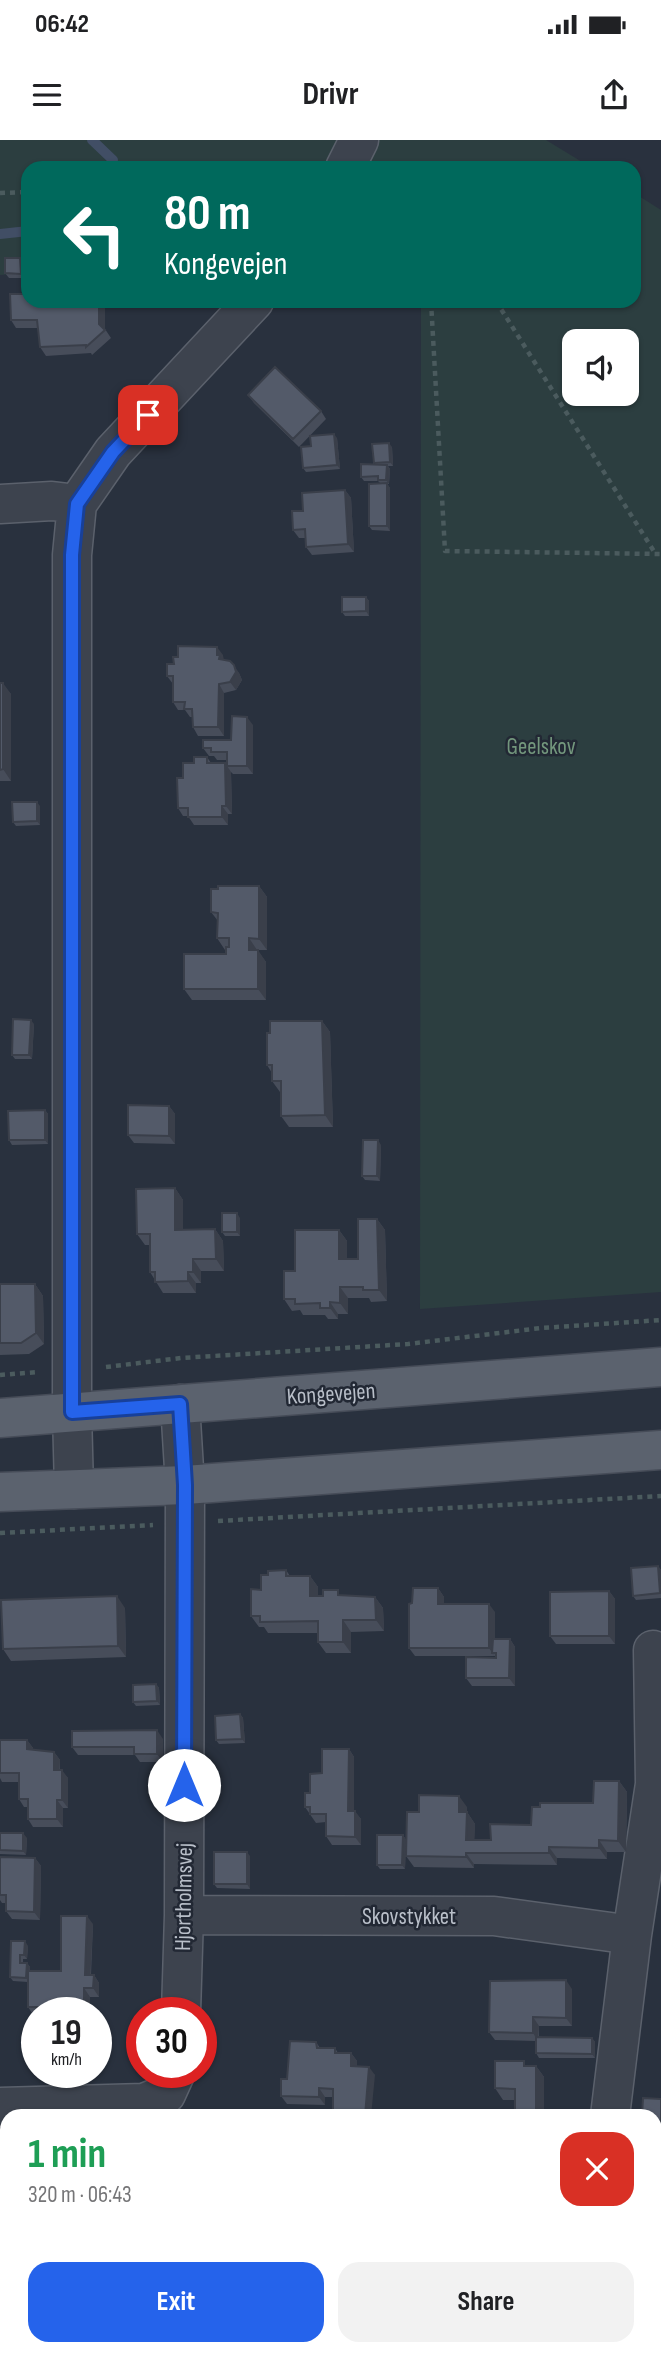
<!DOCTYPE html>
<html lang="en">
<head>
<meta charset="utf-8">
<style>
  body { margin:0; font-family:"Sofia Sans Condensed",sans-serif; background:#f2f2f2; color:#202124; height:100vh; display:flex; flex-direction:column; font-size:26px; white-space:nowrap }
  * { box-sizing:border-box; margin:0 }
  p { font-size:23px; color:#757577 }
  .icon { flex:none; width:38px; height:38px; fill:none; stroke:currentColor; stroke-width:2; stroke-linecap:round; stroke-linejoin:round }
  .map { position:relative; flex:1; overflow:hidden }
  .drawer { position:absolute; left:0px; top:1969px; width:662px; height:247px; display:flex; flex-direction:column; background:#fff; border-radius:21px 21px 0 0; box-shadow:0 2px 5px #0004 }
  .drawer>* { flex:none }
  .banner { position:absolute; left:21px; top:21px; width:620px; height:147px; border-radius:21px; box-shadow:0 2px 5px #0004; background:#00695c; color:#fff; overflow:hidden }
  .tools { position:absolute; left:562px; top:189px; display:grid; gap:14px }
  .tools a { display:grid; place-items:center; width:77px; height:77px; border-radius:14px; background:#fff; box-shadow:0 2px 5px #0004; font-size:35px }
  .speed { position:absolute; left:21px; top:1857px; display:flex; gap:14px; font-size:35px; font-weight:700; text-align:center }
  .speed>* { display:grid; place-content:center; width:91px; height:91px; border-radius:50%; background:#fff; box-shadow:0 2px 5px #0004; line-height:1 }
  .speed small { font-size:18px; font-weight:400 }
  .speed .limit { border:10px solid #d22; background:#fff; color:#111 }
  .pin { position:absolute; display:grid; place-items:center; width:60px; height:60px; color:#fff; margin:-30px; border-radius:14px; box-shadow:0 4px 10px #0006 }
  .me { position:absolute; width:77px; margin:-38px; rotate:0deg; stroke-linejoin:round; filter:drop-shadow(0 0 5px #0008) }
  .turn { display:flex; align-items:center; gap:24px; height:147px; padding:0 28px; font-size:32px }
  .turn .icon { width:91px; height:91px; stroke-width:2.5 }
  .turn b { display:block; font-size:49px; line-height:60px }
  .round { display:grid; place-items:center; flex:none; width:74px; height:74px; border-radius:21px; background:#f2f2f2 }
  .headline { display:flex; align-items:center; justify-content:space-between; height:119px; padding:0 28px }
  h1 { font-size:42px; font-weight:700; line-height:52px; color:#1e9e55 }
  .primary-button { display:flex; gap:14px; margin-top:auto; padding:14px 28px }
  .primary-button a { flex:1; height:80px; border-radius:21px; background:#2563eb; color:#fff; font-size:28px; font-weight:700; line-height:80px; text-align:center }
  .primary-button a+a { background:#f2f2f2; color:#202124 }
  .status { display:flex; justify-content:space-between; align-items:center; height:49px; padding:0 35px; background:#fff; direction:ltr }
  .status svg { height:19px; fill:currentColor }
  header { display:flex; justify-content:space-between; align-items:center; height:91px; padding:0 28px; background:#fff; font-size:32px; font-weight:700 }
  .map>svg:first-child { display:block }
</style>
</head>
<body>
<div class="status"><b>06:42</b><svg viewBox="0 0 49 12"><path d="M0 12V9h3v3zM5 12V6h3v6zM10 12V3h3v9zM15 12V0h3v12zM26 1h20v11H26zM47 4h2v5h-2z"/></svg></div>
<header><svg class="icon" aria-label="menu" viewBox="0 0 24 24"><path d="M4 6h16M4 12h16M4 18h16"/></svg>Drivr<svg class="icon" aria-label="share" viewBox="0 0 24 24"><path d="M12 15V3M7 8l5-5 5 5M5 13v7h14v-7"/></svg></header>
<div class="map">
<svg width="661" height="2214" viewBox="0 0 661 2214">
  <rect width="100%" height="100%" fill="#29313e"/>
  <path fill="#2c3e40" fill-rule="evenodd" d="M0,0H546L592,28H28V133L0,135Z
    M634,53L661,70V1152L420,1169L421,161H634ZM574,201H626V254H574Z"/>
  <g fill="none" stroke-linecap="round" stroke-linejoin="round">
    <path stroke="#414e65" stroke-width="10" d="M92,0L113,20
      M0,94L28,91"/>
    <defs>
      <path id="minor" d="M345,28L359,0
        M0,364L52,361L77,364
        M180,1264L185,1345L184,1775L181,1872
        M74,1349L72,1272V415L77,364L113,312L254,161
        M184,1775L494,1776L632,1795
        M0,1967L144,1963L166,1954L176,1932
        M610,1976L632,1795L655,1644L653,1510
        M584,2214V2208"/>
      <path id="major" d="M0,1278L661,1227
        M0,1352L185,1345L661,1310"/>
    </defs>
    <use href="#minor" stroke="#5b616c" stroke-width="41"/>
    <use href="#major" stroke="#464c58" stroke-width="41"/>
    <path stroke="#4b5b5e" stroke-width="4.5" stroke-dasharray="5 5" stroke-linecap="butt" d="M277,28L312,24
      M0,53L28,52
      M431,161L445,411L661,414
      M496,161L655,413
      M106,1227L181,1218L408,1204L541,1188L661,1180
      M0,1235L38,1232
      M218,1381L661,1356
      M0,1393L153,1385"/>
    <use href="#minor" stroke="#3d434e" stroke-width="38"/>
    <use href="#major" stroke="#5b626e" stroke-width="38"/>
  </g>
  <path fill="#474d5a" d="M23,122L24,138H9L5,133Z
    M28,161H105V189L111,198L92,215L91,213L46,216L40,207L38,188H16L11,180Z
    M248,255L321,271L326,279L299,307L254,263Z
    M337,298L340,329L306,332L303,328L311,306Z
    M392,307L393,326H388L390,329L389,344H387L390,348V391L372,390L369,386L380,343L378,341H364L361,337Z
    M345,350L351,358L354,412L312,415L306,407L305,398H299L293,390L303,371Z
    M366,457L369,461V476H345L342,472Z
    M223,515V519L239,533L242,540L236,550L224,553V596H198L193,587V577H190L185,570H178L173,562V544L167,536L174,524Z
    M0,543L11,554V641H0Z
    M253,585V634H233L231,632L232,674H228V685H194L188,676H183L178,668L183,638L194,623L207,617L211,623L227,626V620H217L214,616H209L203,608L231,600Z
    M40,666V685L16,686L13,682Z
    M259,746L267,757V810H257L266,822V860H192L184,849L226,814L225,810L217,798L218,781L211,772Z
    M322,881L330,892L333,987H289L281,976V952H280L272,941V933L267,925L270,893Z
    M34,884L32,919H15L12,915Z
    M169,966L175,974V1004L134,1003L128,995Z
    M45,970L48,974V1004L12,1005L9,1000Z
    M381,1005L380,1041L365,1040L362,1036Z
    M175,1048L183,1060V1090L215,1089L223,1101L224,1131H201V1143H196V1153H163L150,1132V1105H145L137,1094Z
    M240,1078V1096H225L222,1092Z
    M377,1079L385,1090L387,1161L371,1162L369,1158H348V1174H338V1179H328L325,1175H303L300,1170L292,1171L284,1159L339,1090L347,1101V1119H358Z
    M0,1144H35L43,1156L44,1204L29,1214L0,1215Z
    M658,1426L661,1430V1458L636,1460L633,1456Z
    M286,1430L290,1436H310L318,1447V1456L375,1457L383,1468L384,1491L351,1492V1513H326L318,1502V1493H268L264,1487H259L251,1476L268,1435Z
    M438,1448L444,1457V1464L495,1472V1499H510L515,1507V1546H472L466,1538L496,1518L495,1516H415L409,1508L412,1463Z
    M609,1451L615,1459V1504H556L550,1496Z
    M125,1468L126,1517L11,1521L3,1509Z
    M156,1544L159,1548L160,1565L136,1566L133,1562Z
    M240,1574L243,1578L245,1603L219,1604L216,1600Z
    M163,1599V1622H140L135,1615H78L72,1607Z
    M0,1600H27L33,1608V1610L54,1612L60,1620V1630L68,1638V1668H63V1687H33L28,1679V1667H24L19,1659V1642H2L0,1638Z
    M349,1609L354,1617V1671L361,1679V1705H332L326,1696V1682L316,1683L305,1667L310,1653L322,1633Z
    M619,1641L627,1652L626,1712H607V1719L557,1718V1725L474,1724V1728L414,1727L406,1716L419,1672L467,1667V1672L475,1684L474,1700H491L593,1663Z
    M0,1693L27,1698L26,1715L0,1714Z
    M403,1695L406,1700L405,1729H380L377,1725Z
    M250,1716V1749L217,1748L214,1744Z
    M0,1717L35,1718L41,1726L40,1780L12,1779L6,1771V1763H2L0,1760Z
    M93,1784L91,1835H94L99,1843V1857H90V1872H37V1876H34L28,1867V1842L13,1841L10,1837L11,1801L28,1806L27,1819H23V1823H27L30,1827V1831H61Z
    M572,1849V1886H539V1897L592,1898L595,1902V1918H539L536,1913V1901L495,1900L489,1892Z
    M316,1902L320,1908H335L338,1913H351L357,1921V1926L375,1935L333,1957H325V1965L287,1964L281,1956L287,1939Z
    M527,1926H536L544,1937V1976L515,1971V1960H503L495,1948Z
    M661,1959V1993L654,1992V1976Z
    M655,2102H661V2131H657L654,2128Z
    M173,2208H235L238,2214H177Z"/>
  <path fill="#3a3f4a" d="M20,118L23,122L24,138L21,134Z
    M99,161H105V190L99,184Z
    M334,294L337,298L340,329L337,325Z
    M389,303L392,307L393,326L390,322Z
    M387,325L390,329L389,344L386,340Z
    M387,343L390,348V391L387,386Z
    M345,350L351,358L354,412L348,404Z
    M366,457L369,461V476L366,471Z
    M217,507L223,515L225,527L217,515Z
    M234,525L239,533L242,540L236,550L230,542Z
    M3,543L11,554V641L3,629Z
    M219,544L224,553V596L218,587Z
    M247,577L253,585V634L247,626Z
    M225,623L231,632L232,674L226,666Z
    M37,662L40,666V685L37,681Z
    M222,666L228,674V685L222,677Z
    M259,746L267,757V810L259,799Z
    M249,798L257,810H249Z
    M258,810L266,822V860L258,849Z
    M31,880L34,884L32,919L29,915Z
    M322,881L330,892L333,987L325,975Z
    M169,966L175,974V1004L169,996Z
    M45,970L48,974V1004L45,1000Z
    M378,1000L381,1005L380,1041L377,1036Z
    M175,1048L183,1060V1101L175,1090Z
    M237,1073L240,1078V1096L237,1092Z
    M377,1079L385,1090L387,1161L379,1150Z
    M215,1089L223,1101L224,1131L216,1119Z
    M339,1090L347,1101V1130L339,1119Z
    M193,1119L201,1131V1143L193,1132Z
    M188,1132L196,1143V1153L188,1141Z
    M35,1144L43,1156L44,1204L36,1193Z
    M340,1147L348,1158V1174L340,1163Z
    M330,1162L338,1174V1179L330,1168Z
    M658,1426L661,1430V1454L660,1453Z
    M310,1436L318,1447V1468L310,1456Z
    M438,1448L444,1457V1472L438,1464Z
    M609,1451L615,1459V1504L609,1496Z
    M117,1456L125,1468L126,1517L118,1506Z
    M375,1457L383,1468L384,1491L376,1480Z
    M489,1464L495,1472V1513H492L495,1517L489,1508Z
    M343,1480L351,1492V1513L343,1502Z
    M510,1499L515,1507V1546L509,1538Z
    M156,1544L159,1548L160,1565L157,1561Z
    M240,1574L243,1578L245,1603L242,1599Z
    M157,1590L163,1599V1622L157,1614Z
    M27,1600L33,1608V1618L27,1609Z
    M349,1609L354,1617V1679L348,1671Z
    M54,1612L60,1620L59,1638L54,1630Z
    M62,1630L68,1638V1668L62,1660Z
    M619,1641L627,1652L626,1712L618,1701Z
    M459,1656L467,1667V1672L475,1684L474,1711L466,1700L459,1672Z
    M57,1660L63,1668V1687L57,1679Z
    M355,1671L361,1679V1705L355,1697Z
    M23,1693L27,1698L26,1715L23,1711Z
    M403,1695L406,1700L405,1729L402,1725Z
    M599,1700L607,1712V1719L599,1708Z
    M549,1707L557,1718V1725L549,1713Z
    M247,1712L250,1716V1749L247,1744Z
    M466,1713L474,1724V1728L466,1717Z
    M35,1718L41,1726L40,1780L34,1772Z
    M87,1776L93,1784L90,1843L85,1835Z
    M25,1801L28,1806L27,1819L24,1815Z
    M27,1823L30,1827L29,1842L26,1838Z
    M94,1835L99,1843V1857L93,1848Z
    M566,1840L572,1849V1886L566,1878Z
    M84,1848L90,1857V1872H88L84,1867Z
    M533,1877L539,1886L538,1901L533,1893Z
    M592,1898L595,1902V1918L592,1914Z
    M351,1913L357,1921V1934L351,1926Z
    M536,1926L544,1937V1976H539L536,1972Z
    M369,1927L375,1935L371,1976H365Z
    M319,1948L325,1957V1965L319,1957Z
    M232,2208H235L238,2214H231Z"/>
  <path fill="#535a69" stroke="#3a3f4a" stroke-width="2" d="M5,118H20L21,134L5,133Z
    M10,154H28V161H99V184L105,190L86,207V205L40,207L37,180H11Z
    M275,227L321,271L293,299L248,255Z
    M334,294L337,325L303,328L301,307L311,306L310,296Z
    M389,303L390,322L374,323L372,304Z
    M361,324L387,325L386,340H378V336L361,337Z
    M387,343V386H369V344Z
    M345,350L348,404L306,407L305,389L293,390L292,371H303L302,353Z
    M342,457H366V471L342,472Z
    M178,506L217,507V515H220L219,519L230,521L234,525L236,532L230,542L219,544L218,587H193L192,569H184L185,562H173V536H167V524H174L173,517H178Z
    M0,543H3V629L0,630Z
    M232,576L247,577V626H227V612H211V608H203V600H231Z
    M194,617H207V623H225L226,666H222V677H188V668H178L177,638H183V623H194Z
    M12,662H37V681L13,682Z
    M218,746H259V799L249,798V810H258V849H184V814H226V807H229V798H217L218,773L211,772V749H218Z
    M13,879L31,880L29,915H12Z
    M270,881H322L325,975L281,976V941H272V925H267V893H270Z
    M128,965L169,966V996L128,995Z
    M45,970V1000H9L8,971Z
    M363,1000H378L377,1036H362Z
    M175,1048V1090L215,1089L216,1119H193V1132H188V1141L155,1142V1132H150V1094H137L136,1049Z
    M222,1073H237V1092H222Z
    M358,1079H377L379,1150H363V1147H340V1163L330,1162V1168H320V1163L295,1164V1159H284V1131H295V1090H339V1119H358Z
    M0,1144H35L36,1193L21,1203H0Z
    M658,1426L660,1453L633,1456L631,1428Z
    M286,1430V1436H310V1456H323V1450H338V1455L375,1457L376,1480H343V1502H318V1481L260,1482V1476H251V1449L261,1450V1435H268V1431Z
    M413,1448H438V1464H489V1508H409V1464L412,1463Z
    M609,1451V1496H550V1452Z
    M117,1456L118,1506L3,1509L1,1460Z
    M493,1499H510L509,1538H466V1517L496,1518V1513H492Z
    M156,1544L157,1561L133,1562V1545Z
    M240,1574L242,1599L216,1600L215,1576Z
    M157,1590V1614H134V1607H72V1591Z
    M0,1600H27V1609L54,1612V1630H62V1660H57V1679H28V1659H19V1633H0Z
    M322,1609H349L348,1671H355V1697L326,1696V1674H310V1667H305V1653H310V1634L322,1633Z
    M594,1641H619L618,1701L599,1700V1708L549,1707V1713H466V1717L406,1716L407,1672H419V1655L459,1656V1672H467L466,1700H491L490,1684L531,1685L532,1667H540V1663H593Z
    M0,1693H23V1711L0,1710Z
    M377,1695H403L402,1725H377Z
    M214,1712H247V1744H214Z
    M0,1717L35,1718L34,1772L6,1771V1755H0Z
    M61,1776H87L85,1835H94L93,1848H84V1867H28V1831H61Z
    M11,1801H25L24,1815H20V1823H27L26,1838L10,1837Z
    M566,1840V1878L533,1877V1893L489,1892L490,1841Z
    M536,1897L592,1898V1914L536,1913Z
    M290,1901L316,1902L317,1908H335V1913H351V1926L369,1927L365,1976H333V1949L319,1948V1957L281,1956V1939H287Z
    M495,1921H524V1926H536V1972H541V1976H470V1971H515V1949L495,1948Z
    M643,1958L661,1959V1989L654,1988V1976H642Z
    M655,2102H661V2127H654Z
    M190,2208H232L231,2214H190Z"/>
  <g fill="none" stroke-linecap="round" stroke-linejoin="round">
    <defs>
      <path id="route" d="M148,275L113,312L77,364L72,415V1272L180,1264L185,1345L184,1645"/>
    </defs>
    <use href="#route" stroke="#184099" stroke-width="18"/>
    <use href="#route" stroke="#2563eb" stroke-width="12"/>
  </g>
  <g text-anchor="middle" stroke-width="5" stroke-linejoin="round" paint-order="stroke">
    <g font-size="23" fill="#73977d" stroke="#222834">
      <text x="541" y="614">Geelskov</text>
    </g>
    <g font-size="23" fill="#b9bfc9" stroke="#222834">
      <text transform="translate(331 1253) rotate(-4)" y="8">Kongevejen</text>
      <text transform="translate(183 1757) rotate(-89)" y="8">Hjortholmsvej</text>
      <text x="409" y="1784">Skovstykket</text>
    </g>
  </g>
</svg>
<div class="tools">
<a><svg class="icon" aria-label="sound" viewBox="0 0 24 24"><path d="M4 9h4l5-4v14l-5-4H4zM17 9q2 3 0 6"/></svg></a>
</div>
<div class="speed"><div>19<small>km/h</small></div><div class="limit">30</div></div>
<div class="pin" style="left:148px;top:275px;background:#d93025"><svg class="icon" aria-label="arrive" viewBox="0 0 24 24"><path d="M6 21V4h12l-3 4 3 4H6"/></svg></div>
<svg class="me" style="left:184px;top:1645px" viewBox="-20 -20 40 40"><circle r="19" fill="#fff"/><path d="M0-13L10 11 0 6-10 11z" fill="#2563eb"/></svg>
<div class="banner">
<div class="turn"><svg class="icon" aria-label="left" viewBox="0 0 24 24"><path d="M17 20v-9H6M10 6l-5 5 5 5"/></svg><div><b>80 m</b>Kongevejen</div></div>
</div>
<section class="drawer">
<div class="headline"><div><h1>1 min</h1><p>320 m · 06:43</p></div><a class="round" style="background:#d93025;color:#fff"><svg class="icon" aria-label="close" viewBox="0 0 24 24"><path d="M6 6l12 12M18 6L6 18"/></svg></a></div>
<div class="primary-button"><a>Exit</a><a>Share</a></div>
</section>
</div>
</body>
</html>
